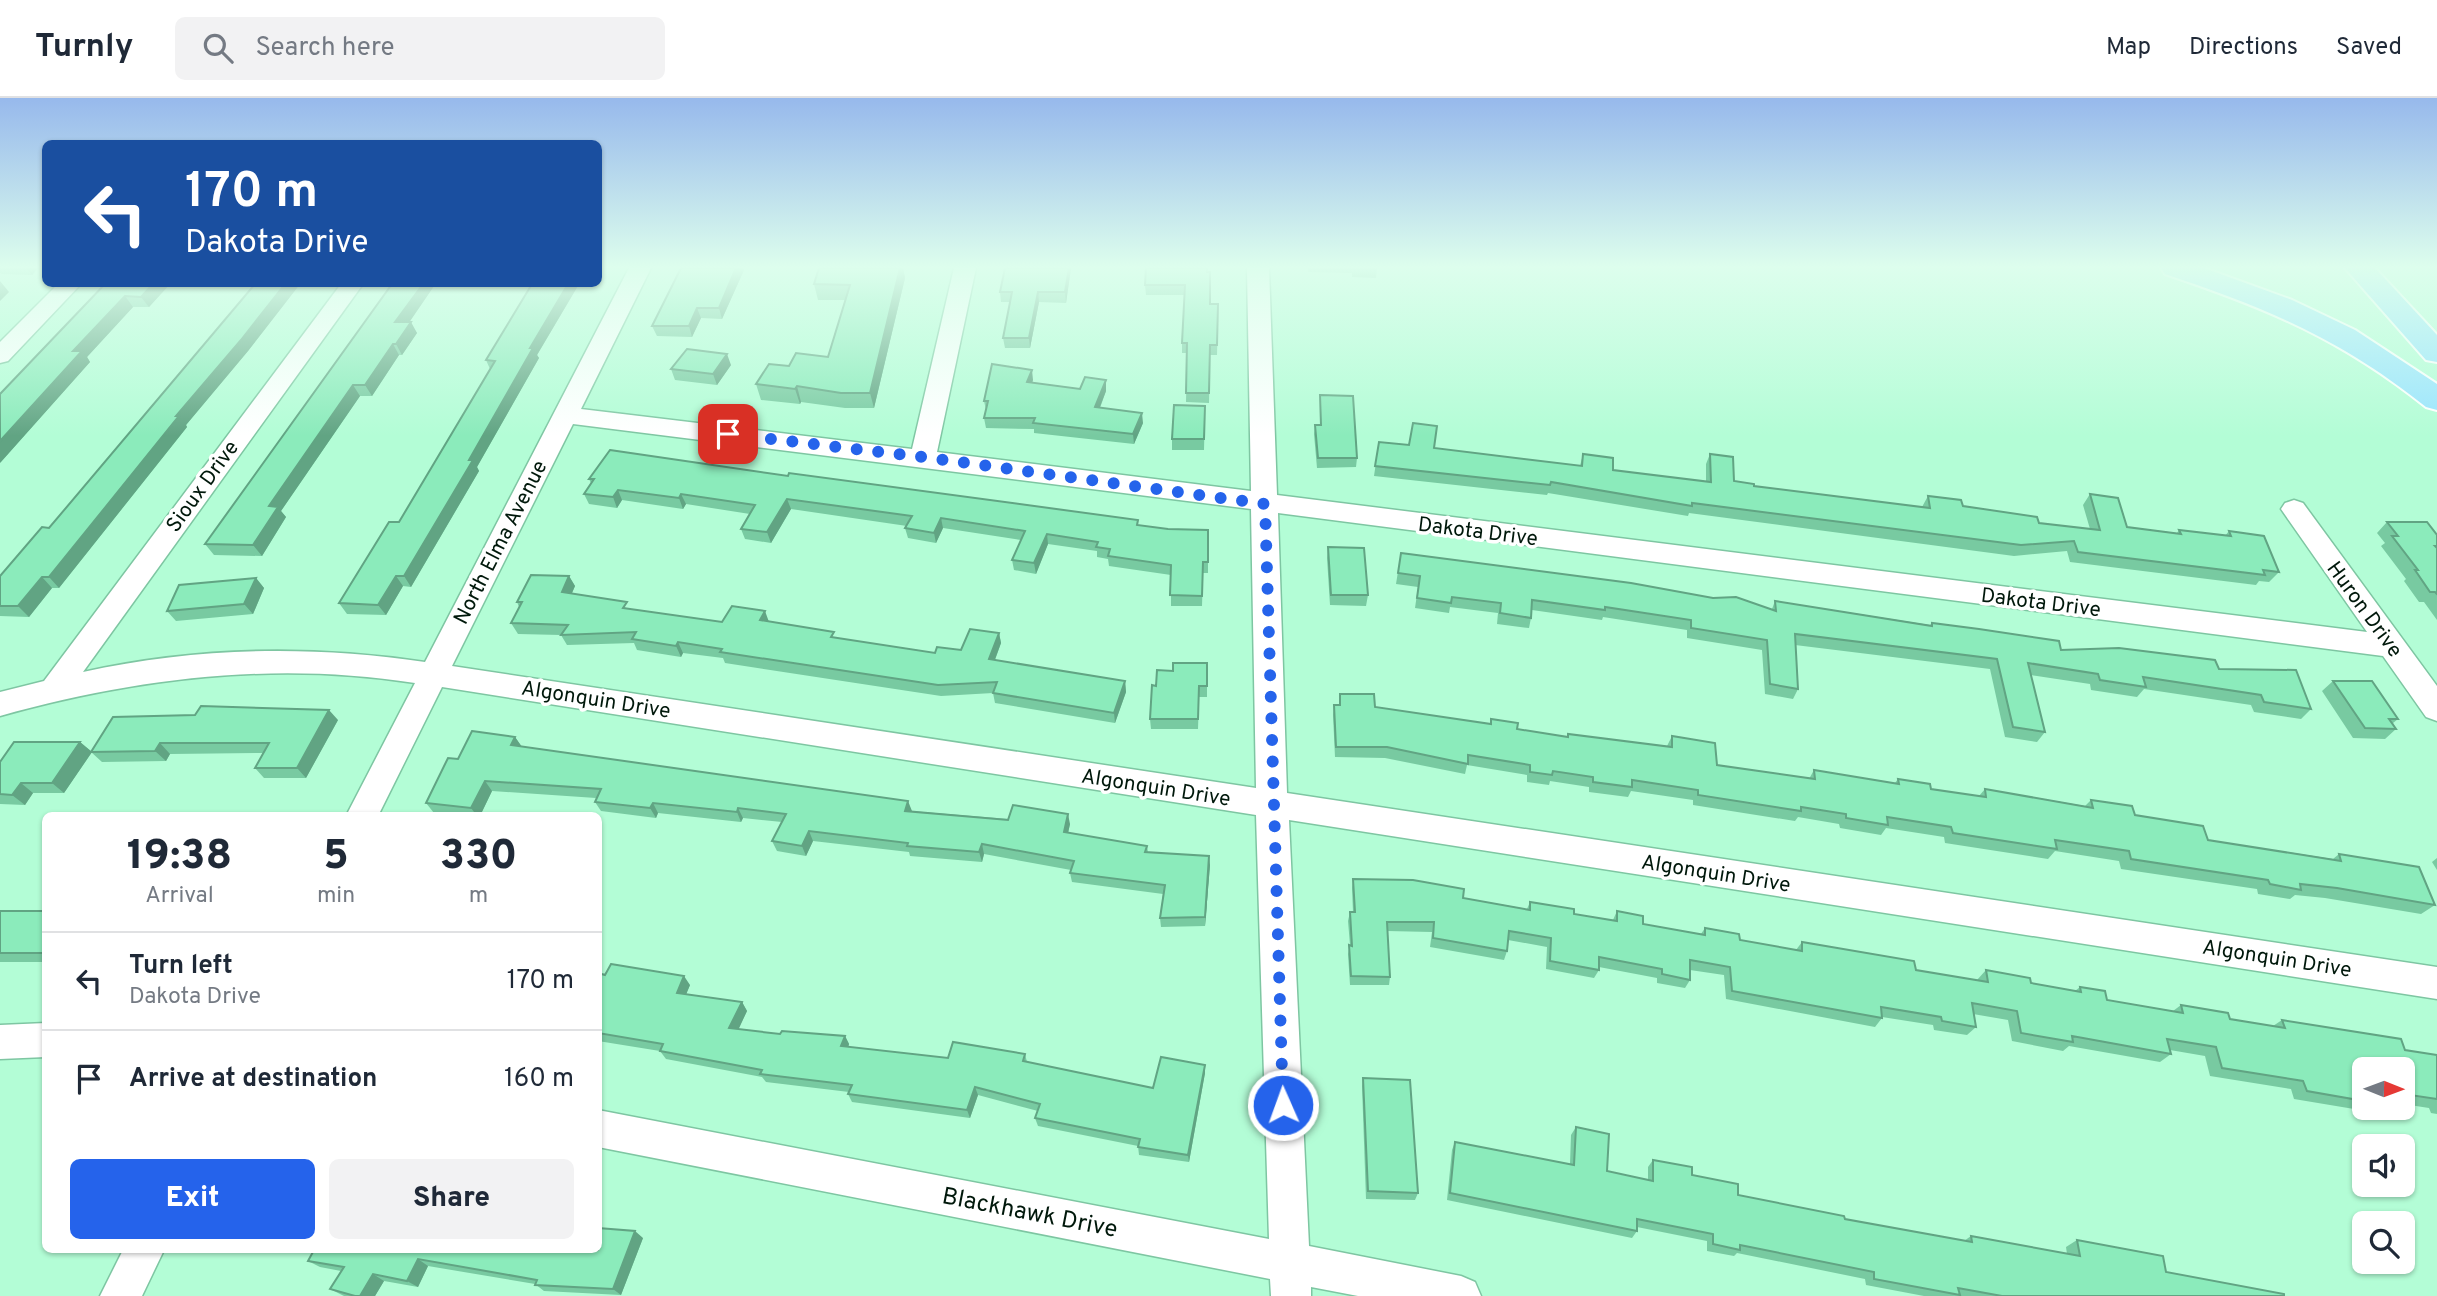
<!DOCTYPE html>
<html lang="en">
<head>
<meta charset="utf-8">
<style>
  body { margin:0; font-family:Overpass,sans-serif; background:#f2f2f3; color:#1f2937; height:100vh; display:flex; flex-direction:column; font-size:26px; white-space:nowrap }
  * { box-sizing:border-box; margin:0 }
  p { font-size:23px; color:#747a83 }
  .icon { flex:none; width:38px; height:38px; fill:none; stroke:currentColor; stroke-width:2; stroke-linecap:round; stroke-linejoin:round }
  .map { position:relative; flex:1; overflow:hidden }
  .sheet { position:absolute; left:42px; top:714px; width:560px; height:441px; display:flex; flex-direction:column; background:#fff; border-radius:10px; box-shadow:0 2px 5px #0004 }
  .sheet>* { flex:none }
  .banner { position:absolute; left:42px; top:42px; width:560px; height:147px; border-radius:10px; box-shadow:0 2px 5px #0004; background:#1a4fa0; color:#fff; overflow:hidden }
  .needle { width:46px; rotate:91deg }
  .controls { position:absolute; left:2352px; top:959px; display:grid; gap:14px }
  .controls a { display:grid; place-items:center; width:63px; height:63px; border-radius:10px; background:#fff; box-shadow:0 2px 5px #0004; font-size:35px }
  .pin { position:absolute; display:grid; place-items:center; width:60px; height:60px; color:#fff; margin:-30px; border-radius:14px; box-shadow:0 4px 10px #0006 }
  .me { position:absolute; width:77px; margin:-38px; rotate:358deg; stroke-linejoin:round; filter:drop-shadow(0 0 5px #0008) }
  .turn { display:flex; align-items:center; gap:24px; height:147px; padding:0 28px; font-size:32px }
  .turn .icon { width:91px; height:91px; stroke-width:2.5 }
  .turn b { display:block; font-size:49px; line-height:60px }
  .eta { display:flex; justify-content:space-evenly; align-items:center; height:119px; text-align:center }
  .eta b { font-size:42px; font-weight:800; line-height:49px }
  .action { display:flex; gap:14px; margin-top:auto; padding:14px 28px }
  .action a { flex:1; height:80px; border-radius:10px; background:#2563eb; color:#fff; font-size:28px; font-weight:800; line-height:80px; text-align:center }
  .action a+a { background:#f2f2f3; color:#1f2937 }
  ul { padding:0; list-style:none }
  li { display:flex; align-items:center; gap:21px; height:98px; padding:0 28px; border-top:2px solid #e0e1e3 }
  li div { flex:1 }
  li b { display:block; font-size:26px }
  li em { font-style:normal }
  header { display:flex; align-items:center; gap:42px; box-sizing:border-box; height:98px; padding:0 35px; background:#fff; border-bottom:2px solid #e0e1e3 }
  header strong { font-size:33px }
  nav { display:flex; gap:38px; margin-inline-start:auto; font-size:24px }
  .search { width:490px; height:63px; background:#f2f2f3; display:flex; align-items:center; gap:18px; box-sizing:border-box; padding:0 24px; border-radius:10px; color:#747a83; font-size:26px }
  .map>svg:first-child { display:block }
</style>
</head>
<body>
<header>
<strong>Turnly</strong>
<div class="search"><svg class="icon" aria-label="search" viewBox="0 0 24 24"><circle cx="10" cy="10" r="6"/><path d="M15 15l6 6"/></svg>Search here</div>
<nav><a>Map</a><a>Directions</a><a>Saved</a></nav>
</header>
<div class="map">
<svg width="2437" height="1198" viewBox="0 0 2437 1198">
  <rect width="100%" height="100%" fill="#b3fdd6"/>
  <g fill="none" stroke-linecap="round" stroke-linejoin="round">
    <defs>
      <path id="street" d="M629,170H651L581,311L912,351L954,170H976L937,354L1251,393L1247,170H1269L1277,397L2367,534L2281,411L2285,405L2294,402L2303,405L2437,588V623L2426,619L2383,558L1278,415L1287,695L2437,869V901L1289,722L1309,1148L1461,1178L1475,1184L1481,1198H1358L1311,1189V1198H1271L1270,1181L598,1049V1012L1269,1141L1256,717L442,589L378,718H346L415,585C274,563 136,580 0,618V594L44,583L341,186H363L83,574C195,549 311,547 425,564ZM573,326L1251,411L1256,690L452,568Z
        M58,186H81L8,263L0,265V244Z
        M46,925V959L0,961V927Z
        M123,1152H164L142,1198H100Z"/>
      <path id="highway" d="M2161,170H2204L2292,202L2355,232L2437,286V312L2426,309C2341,241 2267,210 2165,176Z
        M2345,170H2375L2437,237V264L2426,262Z"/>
    </defs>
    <use href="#street" stroke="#7ec6a2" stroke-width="3"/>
    <use href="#highway" stroke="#fff" stroke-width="4"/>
    <use href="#street" fill="#fff" fill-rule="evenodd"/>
    <use href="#highway" fill="#99e4fe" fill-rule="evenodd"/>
  </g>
  <path fill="#78caa1" d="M0,170H38L32,177L2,176L0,175Z
    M819,170H903L905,180L874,310H845L801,304L800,306L761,302L756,286L789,268L828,259L845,202H818L814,186Z
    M1005,170H1071L1066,205L1039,204L1030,250H1005L1003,240L1010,204H1001L1000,194Z
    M1308,170H1377L1376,180L1352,179V175L1308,174Z
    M744,172L722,221L701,220L692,239L657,238L652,228Z
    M1207,174L1210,206L1218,216L1217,257H1210L1209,305L1186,304L1187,255H1182V245L1185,197H1146L1145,187Z
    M105,186H170L149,209H133L87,259L90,264L0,365Z
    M255,186H300L248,253L186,327L187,329L59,490H52L29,519L0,518V478L49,430Z
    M392,186H441L439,188H434L409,224L417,235L402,257H399L372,298H360L281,413L286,419L262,458L214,457L205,446Z
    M532,186H579L537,257L539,260L477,369L479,373L411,489L403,488L386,517L347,516L339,505L399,424L490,271L486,262Z
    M731,267L717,287L675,282L671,271Z
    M1033,282L1032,285L1080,291L1106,282V293L1100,310L1143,325L1134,346L1034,335V331L986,330L984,320L986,312L984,303Z
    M1320,297L1357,360L1356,369L1317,370L1314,336L1315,327H1320Z
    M1205,308L1204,352H1172V341Z
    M1379,344L1580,368L1583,356L1613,372L1706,384V366L1710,356L1734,383L1754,388L1922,409L1928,398L1963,408L2039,425L2090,431L2083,407L2090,396L2127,429L2177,435L2179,432L2225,438L2229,433L2279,474L2269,484L2259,483L2256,487L2070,464L2067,453L2014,458L1689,415L1688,418L1548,395L1547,397L1374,378Z
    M788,378L1168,431L1208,432V475H1203L1202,508H1171V477L1109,468L1108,461L1097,459V453L1048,446L1036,476L1014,472L1012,462L1021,442L943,430L936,445L908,440L905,430L907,428L791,411L771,445L745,441L741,431L750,416L686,406L683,411L622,402L617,410L589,406L584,396L591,385L589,381Z
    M2387,424L2437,437V522L2424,504H2419L2404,483L2406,481L2381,448L2385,445L2377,435Z
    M1328,449L1368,497L1366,508L1330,507L1327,460Z
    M1401,455L1772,511L1775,503L1930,527L1932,525L2061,552L2219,571L2311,611L2301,621L2254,614L2251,607L2144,591L2137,599L2091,592L2090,586L2031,577L2045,634L2037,644L2005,639L1990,571L1795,547L1798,591L1793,601L1765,596L1762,552L1687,540V532L1603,519L1602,522L1532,512L1531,520L1529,530L1497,526L1498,515L1450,509L1449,515L1415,510L1418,489L1396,486Z
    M569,478L575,488L572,495L630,511L722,524H769L836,540L935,555L961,552L999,535L1001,545L995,562L1125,583L1126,594L1115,625L995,605L993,595L941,598L725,565L723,560L683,555L681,559L637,552L634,545L567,547L561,537L518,536L511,525L519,509L517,504Z
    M256,480L264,490L253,516L176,523L167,513Z
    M1207,565V599H1199L1198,631H1151L1150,621L1156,588L1173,573Z
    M2333,583L2398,621L2393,625L2396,631L2385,641L2353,640L2322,593Z
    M1340,596L1375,609L1490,626L1491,621L1517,631L1567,639L1568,636L1667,648L1672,638L1717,667L1809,681L1814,672L1895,685L1898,681L1931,691L1979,698L1985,691L2085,708L2091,702L2208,742L2333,761L2339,756L2435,807L2421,816L2325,800L2295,797L2290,801L2258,796L2257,791L2121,771L2119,763L2055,753L2048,761L1945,745L1944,739L1886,730L1881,737L1840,730L1839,726L1798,719L1795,723L1693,707V702L1631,693L1628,699L1589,694V689L1550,683L1549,687L1527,684V677L1467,667L1465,676L1385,660L1335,659L1333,617L1334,607H1339Z
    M338,622L306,680H264L255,670L263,655L170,656L166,663L102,664L91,654Z
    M515,639L522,649L911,713L1070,726L1068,735L1147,748L1148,754L1210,767L1205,828L1161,829L1160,820L1163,796L1072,784L1070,775L1071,772L984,756L982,764L910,758L909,754L813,743L806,758L777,753L772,743L782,724L743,720L741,724L658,715L656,720L601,713L595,704L596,700L492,693L480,718H460L434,715L426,705L458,661Z
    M80,644L92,654L64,695H33L25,707L0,706V664Z
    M2437,760V772L2432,764Z
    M1353,781L1527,811L1530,804L1574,816L1613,822L1617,813L1643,826L1701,836L1705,830L1740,842L1796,852L1802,844L1916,872L1977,882L1986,872L2031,885L2075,893L2080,889L2107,902L2173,913L2181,907L2230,921L2273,928L2282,922L2405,952L2437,957V1016L2431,1015L2429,1010L2403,1006V971H2364V1010H2380L2372,1014L2294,1001L2291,991L2210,978L2205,958L2170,952L2171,956L2160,964L2069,948L2063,953L2012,943L2008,922L1973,916L1976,929L1967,937L1934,932L1933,927L1882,919V920L1875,929L1726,901L1724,877L1690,872V882L1685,890L1657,885V880L1599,869V872L1594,880L1546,871L1547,849L1508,842L1507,853L1504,862L1430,849L1432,834L1387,833L1390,879L1389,887H1350L1348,856L1350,847L1348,823L1350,814H1353L1352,790Z
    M0,813H46V864H0Z
    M598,875L690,887L686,896L742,904L747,913L738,931L780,936L845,938L849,946L848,949L948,960L1025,956L1027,964L1153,990L1205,967V975L1189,1064L1139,1057L1138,1048L1038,1028L1035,1020L1038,1013L978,997L970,1020L852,1004L848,996L849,994L766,984L762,979L666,961L660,953L598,943Z
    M1363,980L1418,1095L1415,1102L1366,1101L1362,988Z
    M1576,1029L1607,1073L1648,1082V1069L1653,1062L1692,1077L1738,1097L1845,1121L1964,1143L1971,1138L2067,1156L2066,1149L2077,1142L2166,1174L2284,1198H1924L1866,1187L1865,1181L1737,1155L1734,1158L1707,1153V1143L1637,1129V1133L1632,1140L1447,1102L1452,1052L1455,1044L1570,1066L1571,1037Z
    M643,1140L621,1197L544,1193L535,1186L428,1168L418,1189L384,1183L375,1198H344L330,1191L341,1173L320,1169L308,1163Z"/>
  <path fill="#61a483" d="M26,170H38L32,177Z
    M736,170H743L744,172L722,221L719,210Z
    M900,170H903L905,180L874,310L870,295Z
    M1069,170H1071L1066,205L1065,194Z
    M0,183L9,194L0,203Z
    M153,186H170L149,209L141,199Z
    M285,186H300L248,253L186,327L187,329L59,490L49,479L176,318Z
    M423,186H432L434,188L402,235L395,224Z
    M568,186H579L537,257L539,260L477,369L479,373L411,489L404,478L530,250Z
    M1038,194L1039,204L1030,250L1029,240Z
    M125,198L133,209L87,259L90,264L0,365V343L73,253Z
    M697,210L701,220L692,239L689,228Z
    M411,224L417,235L402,257L396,246Z
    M393,246L399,257L372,298L365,287Z
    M727,256L731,267L717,287L713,276Z
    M1032,272L1033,282L1028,295L1027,284Z
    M1106,282V293L1096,319L1095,309Z
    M353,287L360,298L281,413L286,419L262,458L253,447L269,408Z
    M797,288L801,304L800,306L795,291Z
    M1142,315L1143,325L1134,346L1133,336Z
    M618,392L622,402L617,410L613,399Z
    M681,396L686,406L683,411L679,400Z
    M787,401L791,411L771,445L767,434Z
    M941,420L943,430L936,445L934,435Z
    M1047,436L1048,446L1036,476L1034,465Z
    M396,478L403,488L386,517L378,507Z
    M569,478L575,488L568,504L562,494Z
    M42,479L52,490L29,519L18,508Z
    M256,480L264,490L253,516L244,506Z
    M765,513L769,524L760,522Z
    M999,535L1001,545L991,572L989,561Z
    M678,544L683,555L681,559L676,548Z
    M1125,583L1126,594L1115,625L1114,615Z
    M329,612L338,622L306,680L297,670Z
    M515,639L522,649L511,647Z
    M80,644L92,654L64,695L52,685Z
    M160,645L170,656L166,663L155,653Z
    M485,683L492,693L480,718H477L471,710Z
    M21,685L33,695L25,707L12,697Z
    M908,703L912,713H905Z
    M653,705L658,715L656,720L650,710Z
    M738,710L743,720L741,724L737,714Z
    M1068,716L1070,726L1066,744L1064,734Z
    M809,733L813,743L806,758L802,748Z
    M982,746L984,756L982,764L979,754Z
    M1209,758L1210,767L1205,828V819Z
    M684,878L690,887L683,904L677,895Z
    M742,904L747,913L735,939L729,930Z
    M845,938L849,946L846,957L841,948Z
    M1205,967V975L1189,1064L1188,1057Z
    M975,989L978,997L970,1020L967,1012Z
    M635,1133L643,1140L621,1197L613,1191Z
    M418,1161L428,1168L418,1189L407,1183Z
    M373,1176L384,1183L375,1198H360Z"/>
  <path fill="#8bebbb" stroke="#61a483" stroke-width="2" d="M681,170H736L719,210H697L689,228H652Z
    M819,170H900L870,295H841L797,288L795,291L756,286L769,266L789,268L796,255L828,259L850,187L814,186Z
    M1005,170H1069L1065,194H1038L1029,240H1003L1012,194H1000Z
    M1146,170H1207V174H1210V206H1218L1217,247H1210L1209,295H1186L1187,245H1182L1185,187H1145Z
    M105,186H153L141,199L125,198L73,253H82L0,343V296Z
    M255,186H285L241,242L176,318H179L49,479H42L18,508H0V478L42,429L49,430Z
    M392,186H423L395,224H411L396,246H393L365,287H353L269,408L278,409L253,447L205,446Z
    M532,186H568L530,250H533L469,362H473L404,478H396L378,507L339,505L389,424H399L464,315L495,263L486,262Z
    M687,251L727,256L713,276L671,271Z
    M992,266L1032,272L1027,284L1080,291L1085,279L1106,282L1095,309L1142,315L1133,336L1033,325L1035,320H984L988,303H984Z
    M1320,297L1353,298L1357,360H1318L1315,327H1321Z
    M1174,307L1205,308L1204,341H1172Z
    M1413,325L1437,328L1434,350L1582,368L1583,356L1613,360V372L1711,384L1710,356L1733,359L1734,383L1754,386V388L1930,410L1928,398L1961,402L1963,408L2037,419L2039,425L2100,432L2090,396L2118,400L2127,429L2181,436L2179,432L2231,438L2229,433L2264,438L2279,474L2263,472L2265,477L2078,454L2074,443L2021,447L1692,405V408L1551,384L1550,387L1375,368L1379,344L1409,347Z
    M610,352L788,378L789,375L1138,422L1137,427L1168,431L1208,432V464H1203L1202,498L1170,497L1171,467L1108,458L1110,451L1096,449L1098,444L1047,436L1034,465L1012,462L1025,433L941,420L934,435L905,430L912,418L787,401L767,434L741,431L755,407L681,396L679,400L618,392L613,399L584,396L594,381H589Z
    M2387,424H2427L2437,437V448H2435L2437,450V496L2435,494H2430L2415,472H2418L2392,438H2398Z
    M1328,449L1364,450L1368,497H1331Z
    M1401,455L1631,485L1713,500L1736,499L1776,513L1775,503L1932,528V525L1979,531L2059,543L2061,552L2119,550L2215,562L2219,571L2296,572L2311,611L2264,604L2261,597L2143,579L2146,589L2100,582L2098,576L2028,565L2045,634L2013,629L1997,561L1795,536L1798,591L1770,586L1767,542L1691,530V522L1605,509V512L1532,502L1531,520L1500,515L1501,505L1452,499L1451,505L1417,500L1420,478L1398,475Z
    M531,477L569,478L562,494L627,504L623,510L722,524L732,508L765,513L760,522L834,534L831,539L935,555L937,549L961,552L970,531L999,535L989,561L1125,583L1114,615L993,595L997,584L938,587L720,554L722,551L678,544L676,548L632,541L636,534L561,537L568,527L511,525L522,504H517Z
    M256,480L244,506L167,513L179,487Z
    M1173,565H1207V588H1199L1198,621H1150L1152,587L1156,588L1157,572L1173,573Z
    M2333,583H2372L2398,621H2389L2396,631L2365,630Z
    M1340,596H1374L1375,609L1491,626V621L1518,625L1517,631L1568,639V636L1672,649V638L1715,645L1717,667L1815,681L1814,672L1899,686L1898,681L1930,686L1931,691L1986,699L1985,691L2093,710L2091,702L2132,708L2135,717L2203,728L2208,742L2341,763L2339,756L2419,769L2435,807L2337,790L2300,786L2301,792L2270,786L2268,782L2131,761L2129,753L2055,742L2057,751L1953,735L1951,729L1887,719L1888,727L1846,720V716L1801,709V713L1698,697V692L1632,682V689L1593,684V679L1553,673L1552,677L1530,674V667L1468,657V666L1387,649H1336L1334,607H1340Z
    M201,608L329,612L297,670H255L269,645H160L155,653L91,654L113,619L195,617Z
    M472,633L515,639L511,647L908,703L905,713L1008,722L1013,707L1068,716L1064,734L1147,748L1145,754L1209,758L1205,819L1160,820L1165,787L1070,775L1074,763L982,746L979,754L907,748L908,745L809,733L802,748L772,743L786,716L738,710L737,714L653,705L650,710L595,704L601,691L485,683L471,710L426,705L448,660L458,661Z
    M14,644H80L52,685H21L12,697L0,696V664Z
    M1353,781L1413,782L1464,791L1463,800L1530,812V804L1574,811V816L1617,823V813L1643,818V826L1705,837V830L1739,836L1740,842L1802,853V844L1914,863L1916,872L1988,884L1986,872L2030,880L2031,885L2081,894L2080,889L2105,893L2107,902L2183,915L2181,907L2228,915L2230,921L2285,930L2282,922L2401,941L2405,952L2437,957V1001L2403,996V971H2364V1003L2307,993L2303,983L2222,970L2216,949L2167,941L2171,956L2072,938L2073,944L2021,935L2017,913L1972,905L1976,929L1942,923L1941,919L1881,909L1882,920L1732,893L1730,869L1690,862V882L1662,876V871L1599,859V872L1550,863L1551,840L1509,833L1507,853L1433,840L1434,824H1387L1390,879L1351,878L1349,847L1352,848L1350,814H1355Z
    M0,813H46V855H0Z
    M611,866L684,878L677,895L742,904L729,930L780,936L782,933L845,938L841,948L948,960L953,944L1025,956L1023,963L1153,990L1161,959L1205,967L1188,1057L1138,1049L1140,1041L1035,1020L1040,1006L975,989L967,1012L848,996L852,987L760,976L762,972L660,953L663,946L598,935V875L605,877Z
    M1363,980L1410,982L1418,1095L1368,1093Z
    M1576,1029L1609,1036L1607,1073L1653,1083V1062L1692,1069V1077L1738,1086V1097L1844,1118L1845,1121L1972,1144L1971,1138L2080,1158L2077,1142L2163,1158L2166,1174L2284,1196V1198H2002L1958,1190L1960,1197L1874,1181V1174L1740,1147V1152L1713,1146V1136L1637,1121V1133L1450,1095L1455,1044L1574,1067Z
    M598,1130L635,1133L613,1191L535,1187L537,1182L418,1161L407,1183L373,1176L360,1198H355L330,1191L344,1169L308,1163L314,1152H598Z"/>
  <linearGradient id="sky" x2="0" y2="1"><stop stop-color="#97b9ec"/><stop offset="0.5" stop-color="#ddfeed"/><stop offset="1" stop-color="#ddfeed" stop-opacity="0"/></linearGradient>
  <rect width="2437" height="338" fill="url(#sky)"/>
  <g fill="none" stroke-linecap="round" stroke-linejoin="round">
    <path stroke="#2563eb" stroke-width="12" stroke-dasharray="0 21.6" d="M728,336L923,359L1265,406L1283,1007"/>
  </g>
  <g text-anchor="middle" stroke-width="7" stroke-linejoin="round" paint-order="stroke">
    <g font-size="21" fill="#00180b" stroke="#fff">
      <text transform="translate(202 388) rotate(-54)" y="7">Sioux Drive</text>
      <text transform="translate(1478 433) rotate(7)" y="7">Dakota Drive</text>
      <text transform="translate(500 444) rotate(-63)" y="7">North Elma Avenue</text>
      <text transform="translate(2041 504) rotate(7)" y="7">Dakota Drive</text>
      <text transform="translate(2365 511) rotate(54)" y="7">Huron Drive</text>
      <text transform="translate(596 601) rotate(9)" y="7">Algonquin Drive</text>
      <text transform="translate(1156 689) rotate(9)" y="7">Algonquin Drive</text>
      <text transform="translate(1716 775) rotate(9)" y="7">Algonquin Drive</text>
      <text transform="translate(2277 860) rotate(9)" y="7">Algonquin Drive</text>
    </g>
    <g font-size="24" fill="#00180b" stroke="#fff">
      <text transform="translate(1030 1114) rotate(11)" y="8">Blackhawk Drive</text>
    </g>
  </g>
</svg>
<div class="controls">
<a><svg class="needle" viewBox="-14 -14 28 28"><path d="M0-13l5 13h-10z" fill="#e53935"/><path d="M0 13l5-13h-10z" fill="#747a83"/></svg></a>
<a><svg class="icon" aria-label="sound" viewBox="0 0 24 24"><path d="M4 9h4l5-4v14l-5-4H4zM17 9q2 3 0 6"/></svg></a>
<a><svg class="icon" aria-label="search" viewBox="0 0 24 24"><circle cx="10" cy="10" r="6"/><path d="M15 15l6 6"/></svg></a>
</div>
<div class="pin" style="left:728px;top:336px;background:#d93025"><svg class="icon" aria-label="arrive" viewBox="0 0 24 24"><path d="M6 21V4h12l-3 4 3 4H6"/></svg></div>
<svg class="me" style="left:1283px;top:1007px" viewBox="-20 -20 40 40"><circle r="17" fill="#2563eb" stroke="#fff" stroke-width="3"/><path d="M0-11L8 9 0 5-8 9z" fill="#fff"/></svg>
<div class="banner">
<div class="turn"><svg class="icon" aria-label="left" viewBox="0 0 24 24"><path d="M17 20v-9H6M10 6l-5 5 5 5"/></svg><div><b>170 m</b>Dakota Drive</div></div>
</div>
<section class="sheet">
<div class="eta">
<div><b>19:38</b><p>Arrival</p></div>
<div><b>5</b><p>min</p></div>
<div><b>330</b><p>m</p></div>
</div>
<ul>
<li><svg class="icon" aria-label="left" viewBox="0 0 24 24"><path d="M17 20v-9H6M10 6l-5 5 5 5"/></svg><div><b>Turn left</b><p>Dakota Drive</p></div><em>170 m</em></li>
<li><svg class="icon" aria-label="arrive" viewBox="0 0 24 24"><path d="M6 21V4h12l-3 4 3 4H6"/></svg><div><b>Arrive at destination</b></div><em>160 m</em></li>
</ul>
<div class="action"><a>Exit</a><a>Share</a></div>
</section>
</div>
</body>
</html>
